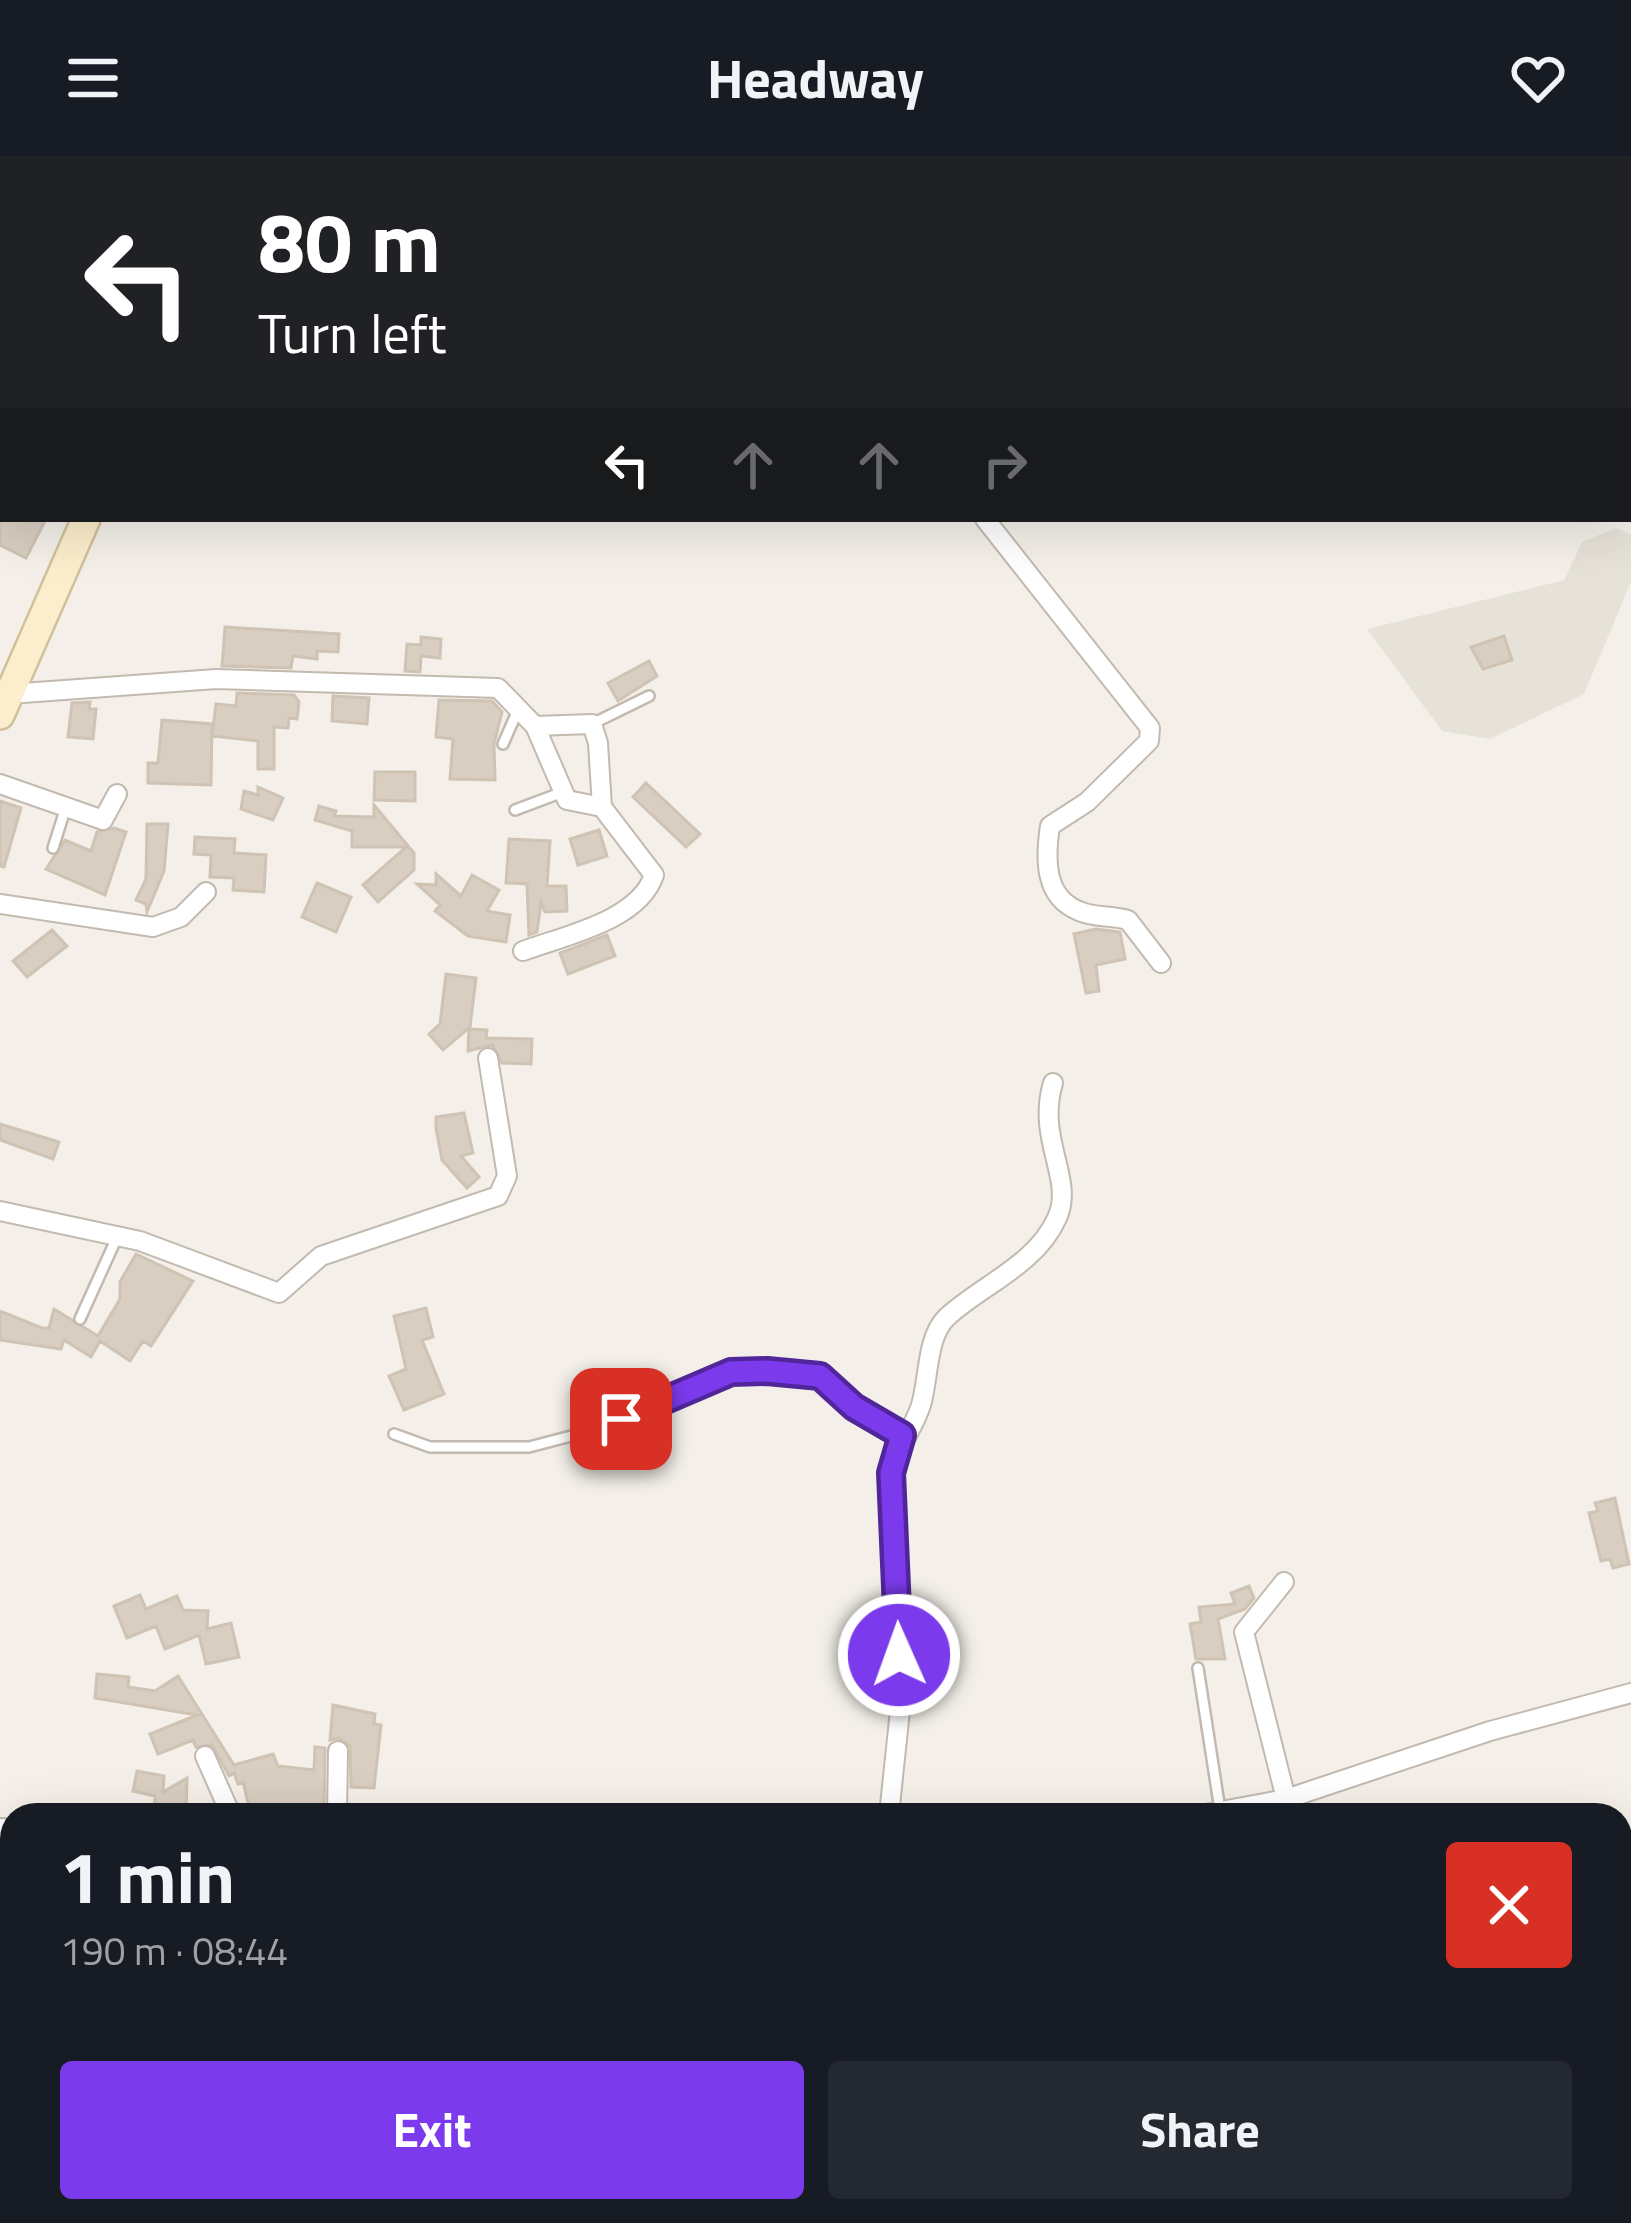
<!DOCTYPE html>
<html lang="en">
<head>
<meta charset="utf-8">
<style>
  body { margin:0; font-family:"Titillium Web",sans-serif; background:#242831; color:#f1f3f6; height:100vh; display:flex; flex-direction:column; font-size:45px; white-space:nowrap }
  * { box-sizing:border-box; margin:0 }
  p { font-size:39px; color:#9ea1a6 }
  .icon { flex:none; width:66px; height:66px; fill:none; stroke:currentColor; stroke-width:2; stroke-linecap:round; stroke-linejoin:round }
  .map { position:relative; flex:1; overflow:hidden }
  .panel { position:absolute; left:0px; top:1647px; width:1632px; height:420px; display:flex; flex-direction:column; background:#171b24; border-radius:36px 36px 0 0; box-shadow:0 12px 48px #0002 }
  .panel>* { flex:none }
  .banner { position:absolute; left:0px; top:0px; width:1632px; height:366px; box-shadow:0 12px 48px #0002; background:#202124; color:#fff; overflow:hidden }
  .pin { position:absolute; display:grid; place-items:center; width:102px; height:102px; color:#fff; margin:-51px; border-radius:24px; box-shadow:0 6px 18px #0006 }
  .me { position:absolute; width:132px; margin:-66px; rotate:358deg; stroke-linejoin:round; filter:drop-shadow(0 0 9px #0008) }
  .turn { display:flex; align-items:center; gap:42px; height:252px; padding:0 60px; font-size:54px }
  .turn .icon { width:156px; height:156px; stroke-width:2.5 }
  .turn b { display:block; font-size:84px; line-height:102px }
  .lanes { display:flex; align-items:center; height:114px; padding:0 60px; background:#0003; justify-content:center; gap:60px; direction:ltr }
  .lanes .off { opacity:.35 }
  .round { display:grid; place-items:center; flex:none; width:126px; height:126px; border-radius:12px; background:#242831 }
  .overview { display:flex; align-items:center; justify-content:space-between; height:204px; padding:0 60px }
  h1 { font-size:72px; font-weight:700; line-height:90px }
  .button { display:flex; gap:24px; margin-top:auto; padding:24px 60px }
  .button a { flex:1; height:138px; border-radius:12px; background:#7c3aed; color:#fff; font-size:48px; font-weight:700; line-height:138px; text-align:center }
  .button a+a { background:#242831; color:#f1f3f6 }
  header { display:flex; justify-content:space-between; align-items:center; height:156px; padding:0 60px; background:#171b24; font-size:54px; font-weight:700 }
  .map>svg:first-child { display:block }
</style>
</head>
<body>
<header><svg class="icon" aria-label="menu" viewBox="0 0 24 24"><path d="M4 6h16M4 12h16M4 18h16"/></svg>Headway<svg class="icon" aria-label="heart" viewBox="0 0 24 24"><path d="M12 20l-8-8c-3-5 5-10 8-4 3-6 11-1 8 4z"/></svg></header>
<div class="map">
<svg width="1631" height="2067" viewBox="0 0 1631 2067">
  <rect width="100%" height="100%" fill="#f4f0e9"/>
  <path fill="#e7e2d8" d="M1616,372L1631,378V426L1584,538L1490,583L1442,575L1367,473L1564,424L1582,386Z"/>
  <path fill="#d8cec2" stroke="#cfc3b3" stroke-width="3" d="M0,363H46L26,402L0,389Z
    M225,471L339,478L338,496L317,495V503L293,500L291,512L222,510Z
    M1504,480L1512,504L1483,513L1471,491Z
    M421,481L441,483L440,502L421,500L420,516L405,515L407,488L421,489Z
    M649,505L657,520L618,545L608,527Z
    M237,537L294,539L299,546L297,563L289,562L288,572L274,571V613H258V585L212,580L216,548L236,550Z
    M333,540L369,542L367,568L332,565Z
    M439,544L492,545L502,556L494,588L495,624L450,623L453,583L436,581Z
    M90,546L89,553H96L93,583L68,581L72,547Z
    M162,564L212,568L211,629L148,627V607H158Z
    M375,616H415V645L374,644Z
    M646,627L700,678L686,691L633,641Z
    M258,631L283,642L273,664L241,653L244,635L258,639Z
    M0,645L21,652L4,711L0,710Z
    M374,649L414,697V714L378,746L363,729L406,691H352V675L315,664L319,650L336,655L334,660L374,661Z
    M147,668H168L164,715L147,756L146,748L136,744L146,723Z
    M114,672L126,676L105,739L46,713L65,684L91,695L97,676Z
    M599,674L607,700L578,709L570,683Z
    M195,681L235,683L234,697L266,699L264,736L233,734L234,722L210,721L211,699L194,698Z
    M509,683L550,685L547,730H566L567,755L545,756L541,747L537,776L529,779L527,728L506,727Z
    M436,718L461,740L472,719L499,734L487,755L510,759L506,786L468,780L435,755L440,749L417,728L436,729Z
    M317,727L351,741L336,776L302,761Z
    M1096,773L1120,776L1125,803L1096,809L1099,835L1086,837L1074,778Z
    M52,774L67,790L27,821L13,805Z
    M607,779L615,800L568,818L560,797Z
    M446,818L476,822L470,871L443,894L429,878L440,868Z
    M469,873L487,874L486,882L532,883L531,908L502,907L492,889L468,895Z
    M464,957L473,997L461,1000L479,1021L467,1032L442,1004L436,972V961Z
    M0,968L59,986L53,1003L0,984Z
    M136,1098L193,1125L151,1190L143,1185L130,1205L100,1185L91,1201L64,1184L61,1193L0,1184V1155L42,1172H49L54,1153L98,1180L120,1143V1126Z
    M426,1152L433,1181L422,1184L444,1238L404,1254L389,1220L406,1213L394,1160Z
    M1615,1342L1629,1408L1613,1412L1610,1403L1601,1405L1589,1357L1598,1355L1595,1347Z
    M1249,1430L1254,1442L1245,1453L1218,1463L1225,1503H1196L1190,1468L1201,1466L1199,1451L1235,1448L1231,1437Z
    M140,1439L146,1453L177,1440L183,1454L208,1455L207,1473L231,1467L239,1501L206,1508L199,1479L165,1493L156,1470L127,1482L114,1450Z
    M97,1518L129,1521L128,1531L155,1535L178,1520L234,1609L273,1598L278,1610L314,1614L315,1591L325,1592L324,1659H251L243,1626L238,1628L234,1617L229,1620L212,1589L196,1591L193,1584L158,1598L150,1578L197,1559L95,1542Z
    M333,1549L375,1558L374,1568L381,1569L374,1632L351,1631L350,1590L339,1582L330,1584Z
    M137,1615L164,1620L163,1636L187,1622L186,1659H154L155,1640L133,1635Z"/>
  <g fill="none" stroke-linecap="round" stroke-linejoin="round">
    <defs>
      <path id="lane" d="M592,568L649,540
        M503,588L518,554
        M515,654L563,636
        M53,692L66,651
        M80,1163L118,1079
        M394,1278L430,1291H529L598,1273L731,1216L767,1215L820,1220L853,1251L902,1279
        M1198,1512L1220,1654"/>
      <path id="street" d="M579,0L583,3
        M733,0L737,3
        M985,363L1150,572L1149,585L1087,646L1050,670C1045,703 1044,741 1079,755C1094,762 1112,759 1128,764L1161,807
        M9,538L216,523L498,532L535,570L592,568L598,587L602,651L654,719C639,765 563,780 523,795
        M535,570L567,644L602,651
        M0,628L103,664L117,638
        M0,748L153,771L181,761L206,736
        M0,1055L140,1085L279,1137L321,1100L498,1040L507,1020L488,902
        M1284,1426L1244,1476L1286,1643
        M205,1600L231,1659
        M337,1659L338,1595
        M889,1659L901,1545L891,1317C897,1291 913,1274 921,1249C929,1223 926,1181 947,1161C983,1128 1036,1109 1057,1062C1075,1023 1036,984 1053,927
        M1200,1659L1286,1643L1490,1575L1631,1537
        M0,1672L12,1673
        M365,2067V2055"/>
      <path id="secondary" d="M275,3L277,0
        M0,559L86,363"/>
    </defs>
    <use href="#lane" stroke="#c2baaf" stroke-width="14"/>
    <use href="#street" stroke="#c2baaf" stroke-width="22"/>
    <use href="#secondary" stroke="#d1c19b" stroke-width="32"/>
    <use href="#lane" stroke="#fff" stroke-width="9"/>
    <use href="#street" stroke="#fff" stroke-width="18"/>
    <use href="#secondary" stroke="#fceecc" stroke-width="27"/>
  </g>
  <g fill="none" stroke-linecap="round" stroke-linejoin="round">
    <defs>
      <path id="route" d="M621,1263L731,1216L767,1215L820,1220L854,1251L902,1279L891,1317L899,1499"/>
    </defs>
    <use href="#route" stroke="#51269a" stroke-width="30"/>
    <use href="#route" stroke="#7c3aed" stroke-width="21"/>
  </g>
</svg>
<div class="pin" style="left:621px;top:1263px;background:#d93025"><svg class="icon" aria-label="arrive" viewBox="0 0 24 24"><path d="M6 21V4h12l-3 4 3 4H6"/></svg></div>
<svg class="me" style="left:899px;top:1499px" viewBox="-20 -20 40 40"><circle r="17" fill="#7c3aed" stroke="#fff" stroke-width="3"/><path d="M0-11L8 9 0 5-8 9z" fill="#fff"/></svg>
<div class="banner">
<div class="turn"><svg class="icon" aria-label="left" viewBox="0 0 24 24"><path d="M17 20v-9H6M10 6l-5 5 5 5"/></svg><div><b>80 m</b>Turn left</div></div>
<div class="lanes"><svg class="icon" aria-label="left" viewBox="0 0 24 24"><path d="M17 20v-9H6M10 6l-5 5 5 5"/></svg><svg class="icon off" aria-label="ahead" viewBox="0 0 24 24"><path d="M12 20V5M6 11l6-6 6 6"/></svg><svg class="icon off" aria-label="ahead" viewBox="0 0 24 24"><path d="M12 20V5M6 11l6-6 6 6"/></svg><svg class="icon off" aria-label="right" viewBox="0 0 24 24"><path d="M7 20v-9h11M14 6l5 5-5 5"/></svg></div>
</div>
<section class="panel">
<div class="overview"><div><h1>1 min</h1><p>190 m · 08:44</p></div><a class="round" style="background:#d93025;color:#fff"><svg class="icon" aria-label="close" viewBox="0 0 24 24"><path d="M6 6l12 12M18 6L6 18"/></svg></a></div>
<div class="button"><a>Exit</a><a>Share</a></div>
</section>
</div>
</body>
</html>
